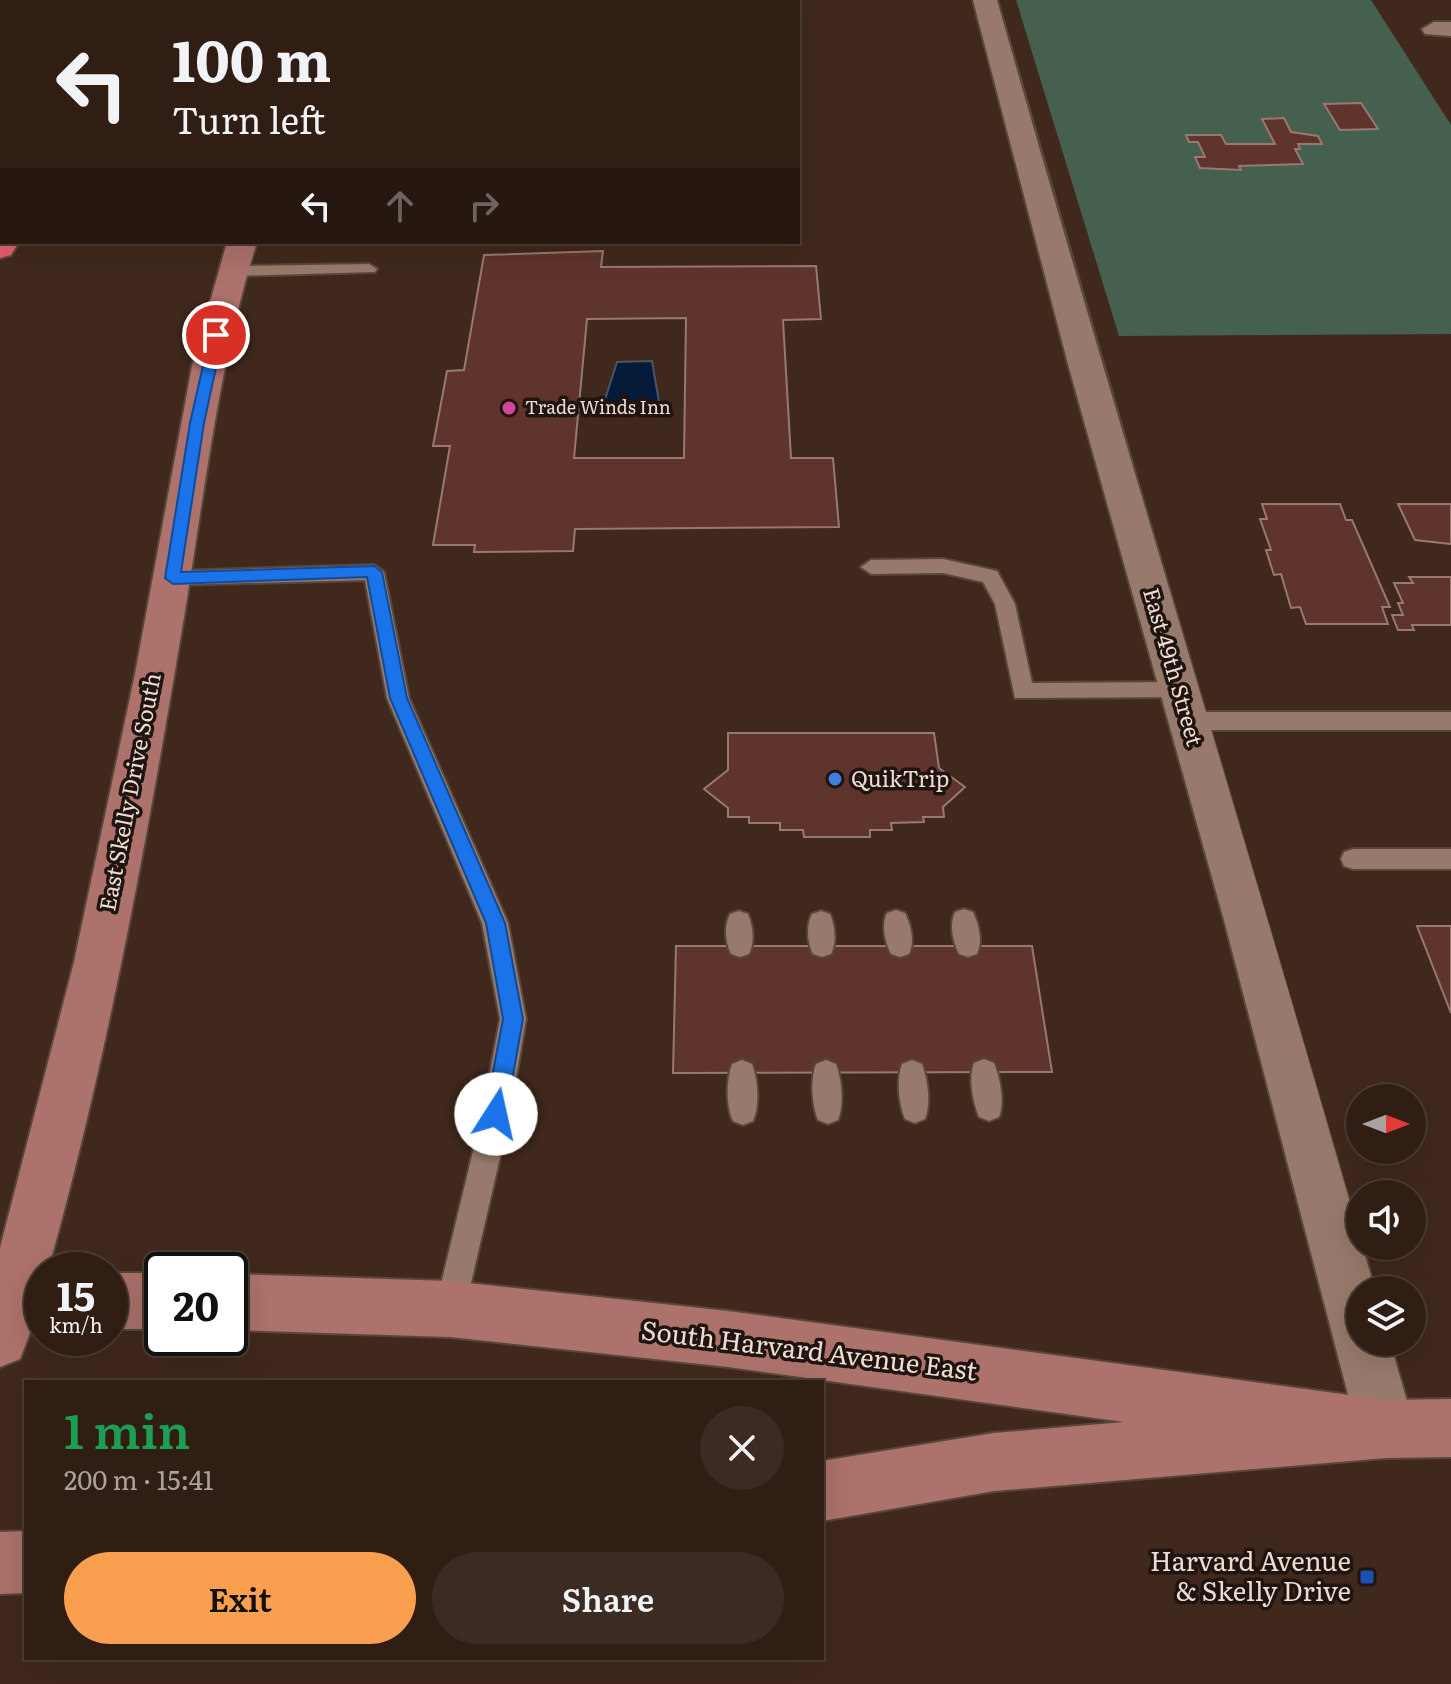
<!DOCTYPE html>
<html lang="en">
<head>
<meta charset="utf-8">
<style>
  body { margin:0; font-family:Literata,serif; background:#3c2b22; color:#f1f3f6; height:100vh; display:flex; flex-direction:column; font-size:30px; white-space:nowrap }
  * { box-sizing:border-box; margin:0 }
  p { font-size:26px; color:#a8a2a0 }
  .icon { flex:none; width:44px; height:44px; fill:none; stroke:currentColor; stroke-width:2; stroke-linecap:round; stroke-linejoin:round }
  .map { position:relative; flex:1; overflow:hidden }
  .side { position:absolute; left:24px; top:1380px; width:800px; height:280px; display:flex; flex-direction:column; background:#301e15; border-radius:0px; box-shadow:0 8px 32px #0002,0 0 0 2px #4b3c34 }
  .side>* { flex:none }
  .top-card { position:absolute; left:0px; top:0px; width:800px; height:244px; box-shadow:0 8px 32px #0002,0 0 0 2px #4b3c34; background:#301e15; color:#f1f3f6; overflow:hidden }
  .needle { width:52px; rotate:90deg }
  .fabs { position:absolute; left:1346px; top:1084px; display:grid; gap:16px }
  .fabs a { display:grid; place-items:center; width:80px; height:80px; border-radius:50%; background:#301e15; box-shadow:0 8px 32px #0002,0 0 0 2px #4b3c34; font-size:40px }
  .speed { position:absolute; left:24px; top:1252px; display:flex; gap:16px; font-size:40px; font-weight:700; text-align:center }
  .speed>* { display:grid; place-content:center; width:104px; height:104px; border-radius:50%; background:#301e15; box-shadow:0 8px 32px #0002,0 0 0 2px #4b3c34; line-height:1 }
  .speed small { font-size:20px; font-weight:400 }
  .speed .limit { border:4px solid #111; border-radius:12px; background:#fff; color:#111 }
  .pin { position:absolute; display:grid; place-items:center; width:68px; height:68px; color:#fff; margin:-34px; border:4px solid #fff; border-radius:50%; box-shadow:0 2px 8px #0007 }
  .me { position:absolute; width:88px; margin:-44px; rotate:10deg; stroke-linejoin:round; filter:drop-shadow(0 0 6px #0008) }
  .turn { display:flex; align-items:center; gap:28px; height:168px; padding:0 40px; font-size:36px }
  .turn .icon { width:104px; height:104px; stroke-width:2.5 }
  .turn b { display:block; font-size:56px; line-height:68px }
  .lanes { display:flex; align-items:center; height:76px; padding:0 40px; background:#0003; justify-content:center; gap:40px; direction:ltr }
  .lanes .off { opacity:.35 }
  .round { display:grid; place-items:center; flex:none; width:84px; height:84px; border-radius:42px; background:#3c2b22 }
  .overview { display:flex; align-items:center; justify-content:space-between; height:136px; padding:0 40px }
  h1 { font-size:48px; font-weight:600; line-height:60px; color:#1e9e55 }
  .button { display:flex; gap:16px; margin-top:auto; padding:16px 40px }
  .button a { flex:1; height:92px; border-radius:48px; background:#fa9f4f; color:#111; font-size:32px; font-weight:600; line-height:92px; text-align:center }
  .button a+a { background:#3c2b22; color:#f1f3f6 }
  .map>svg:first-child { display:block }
</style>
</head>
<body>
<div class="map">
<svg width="1451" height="1684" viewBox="0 0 1451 1684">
  <rect width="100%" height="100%" fill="#40281c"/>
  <path fill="#45604e" d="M1016,0H1371L1451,125V334L1119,336Z"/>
  <path fill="#031b38" stroke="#495567" stroke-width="2" d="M652,361L660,408L602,409L617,362Z"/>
  <path fill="#5f342d" stroke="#987872" stroke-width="2" fill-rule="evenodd" d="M1361,103L1378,129L1340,130L1324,104Z
    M1284,118L1291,132L1318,136L1322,144H1298L1300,149H1295L1303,164L1239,166L1241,170L1200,168L1195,157H1205L1198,142H1189L1186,135H1221L1226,144H1275L1262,119Z
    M603,251L601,267L816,266L821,319L783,320L791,458H833L839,527L575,529L573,551L474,552L475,545H433L450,446H433L447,371L464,370L484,255ZM686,318L684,458H574L587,319Z
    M1262,504H1340L1346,520H1352L1390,607H1382L1388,624H1306L1300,607L1291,608L1281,574L1274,575L1266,550H1271L1260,519H1267Z
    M1398,504H1451V544L1415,540Z
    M1409,577H1451V625H1412L1414,630H1398L1392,615H1403L1398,603H1403L1394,583H1413Z
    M728,733H934L939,768L965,787L943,807L944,817H923L924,822L891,823L892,830H870V837H804L803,830H780V823H749V817H728V808L704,789L728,770Z
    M1417,926H1451V1013Z
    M676,946H1032L1052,1072L673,1073Z"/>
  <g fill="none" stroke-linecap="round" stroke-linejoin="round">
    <defs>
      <path id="service" d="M369,264L377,269L375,272L232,276L224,271L232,266Z
        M943,559L997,571L1015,604L1032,683L1180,682L1191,691L1188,697L1015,698L995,604L983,582L943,573L871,574L861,567L871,560Z
        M374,565L384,572L409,698L508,923L526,1019L510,1114L465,1309L461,1320L450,1324L439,1320L435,1309L482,1114L500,1019L482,923L387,698L365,580L173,585L163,578L173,571Z
        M1189,712H1451V730H1189L1181,727L1178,721L1181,715Z
        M1353,849H1451V869H1353L1344,866L1341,859L1344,852Z
        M964,909L973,912C979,925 983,942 977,954L968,957L959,954C953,942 949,925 955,912Z
        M896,910L905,913C911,925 915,942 909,954L900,957L891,954C885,942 881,925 887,913Z
        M739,911L748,914C753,926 755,942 749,954L740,957L731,954C725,942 724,926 730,914Z
        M821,911L830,914C835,926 837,942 831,954L822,957L813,954C807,942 806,926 812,914Z
        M984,1059L994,1063C1000,1078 1005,1102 999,1117L989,1121L979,1117C973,1102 968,1078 974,1063Z
        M742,1060L752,1064C758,1080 760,1105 753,1121L743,1125L733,1121C726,1106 726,1080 732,1064Z
        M826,1060L836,1064C842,1080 844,1105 838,1120L828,1124L818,1120C812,1105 810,1080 816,1064Z
        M912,1060L922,1064C928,1080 931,1104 925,1119L915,1123L905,1119C899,1104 896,1080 902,1064Z"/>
      <path id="minor" d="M973,0H997C1119,430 1254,864 1375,1290H1360V1342H1390L1415,1429L1407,1450L1386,1458L1365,1450L1357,1429L1224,920L1068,364Z
        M1434,22H1451V36L1425,34L1422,29Z"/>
      <path id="secondary" d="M320,0H344L319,2Z
        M227,242H257C217,368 204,499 182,629C146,844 107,1060 48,1270H42C42,1301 31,1331 20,1359L0,1367V1248L74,962L135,674L192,366Z
        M110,1273H162V1329H110Z
        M230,1274L450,1281L728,1311L1386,1400L1451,1399V1457L1386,1458L994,1491L822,1521V1461L994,1433L1124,1422L728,1367L450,1337L230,1330Z
        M26,1531V1593L0,1594V1532Z"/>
      <path id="motorway" d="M118,0H142L117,2Z
        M280,0H304L279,2Z
        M0,117H2L0,136Z
        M0,234L2,242H19L11,255L0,258Z"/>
    </defs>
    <use href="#service" stroke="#59463b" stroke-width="4"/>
    <use href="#minor" stroke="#59463b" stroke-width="4"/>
    <use href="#secondary" stroke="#59463b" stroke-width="4"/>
    <use href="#motorway" stroke="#59463b" stroke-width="4"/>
    <use href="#service" fill="#977a6b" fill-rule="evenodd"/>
    <use href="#minor" fill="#977a6b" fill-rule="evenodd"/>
    <use href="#secondary" fill="#ad726b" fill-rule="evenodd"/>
    <use href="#motorway" fill="#df5f6c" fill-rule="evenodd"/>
  </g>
  <path fill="#1a73e8" stroke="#114b97" stroke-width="2" d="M216,331L223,335L204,423L181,572L374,566L382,572L407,698L505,923L523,1019L506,1114L503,1121L496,1124L488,1121L485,1114L503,1019L486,923L390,698L367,577L173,584L165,578L190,423L210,335Z"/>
  <circle fill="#d1479c" stroke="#1f140f" stroke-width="3" cx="509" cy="408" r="8"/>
  <circle fill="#3f7fe0" stroke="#1f140f" stroke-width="3" cx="835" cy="779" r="8"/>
  <rect fill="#1a4fb4" stroke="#1f140f" stroke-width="3" x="1359" y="1569" width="16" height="16" rx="4"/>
  <g text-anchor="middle" stroke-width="7" stroke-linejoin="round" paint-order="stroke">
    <g font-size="18" fill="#ecdcd4" stroke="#1f140f" text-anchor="start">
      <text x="525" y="414">Trade Winds Inn</text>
    </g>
    <g font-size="22" fill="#ecdcd4" stroke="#1f140f">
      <text transform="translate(1173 667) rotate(74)" y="8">East 49th Street</text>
      <text transform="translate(130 792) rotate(-79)" y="8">East Skelly Drive South</text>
    </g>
    <g font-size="22" fill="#ecdcd4" stroke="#1f140f" text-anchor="start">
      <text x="851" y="787">QuikTrip</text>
    </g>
    <g font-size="26" fill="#ecdcd4" stroke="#1f140f">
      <text transform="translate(809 1351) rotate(7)" y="9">South Harvard Avenue East</text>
    </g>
    <g font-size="26" fill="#ecdcd4" stroke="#1f140f" text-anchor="end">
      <text x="1351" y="1571">Harvard Avenue<tspan x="1351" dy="30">&amp; Skelly Drive</tspan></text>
    </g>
  </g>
</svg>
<div class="fabs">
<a><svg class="needle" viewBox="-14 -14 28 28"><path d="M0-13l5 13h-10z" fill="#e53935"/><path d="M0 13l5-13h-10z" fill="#a8a2a0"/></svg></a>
<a><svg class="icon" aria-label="sound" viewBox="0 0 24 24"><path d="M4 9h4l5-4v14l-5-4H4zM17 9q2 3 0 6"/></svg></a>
<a><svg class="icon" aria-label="layers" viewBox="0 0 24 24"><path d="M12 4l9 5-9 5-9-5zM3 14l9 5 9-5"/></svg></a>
</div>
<div class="speed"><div>15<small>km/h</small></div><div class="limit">20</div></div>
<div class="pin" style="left:216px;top:335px;background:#d93025"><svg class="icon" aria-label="arrive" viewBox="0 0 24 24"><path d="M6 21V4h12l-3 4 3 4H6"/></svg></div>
<svg class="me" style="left:496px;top:1114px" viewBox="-20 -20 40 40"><circle r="19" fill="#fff"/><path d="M0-13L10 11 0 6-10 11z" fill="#1a73e8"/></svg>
<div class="top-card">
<div class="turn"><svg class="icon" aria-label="left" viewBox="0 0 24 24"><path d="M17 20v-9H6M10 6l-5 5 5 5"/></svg><div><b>100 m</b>Turn left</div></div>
<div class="lanes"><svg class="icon" aria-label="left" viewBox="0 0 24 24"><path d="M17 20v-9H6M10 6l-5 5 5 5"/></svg><svg class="icon off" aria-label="ahead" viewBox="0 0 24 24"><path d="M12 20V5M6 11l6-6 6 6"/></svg><svg class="icon off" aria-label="right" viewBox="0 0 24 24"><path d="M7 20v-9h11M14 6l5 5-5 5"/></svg></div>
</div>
<section class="side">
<div class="overview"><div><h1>1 min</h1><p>200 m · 15:41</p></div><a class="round"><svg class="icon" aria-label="close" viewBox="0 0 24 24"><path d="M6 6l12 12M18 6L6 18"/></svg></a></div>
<div class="button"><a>Exit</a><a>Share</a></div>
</section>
</div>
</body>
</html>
